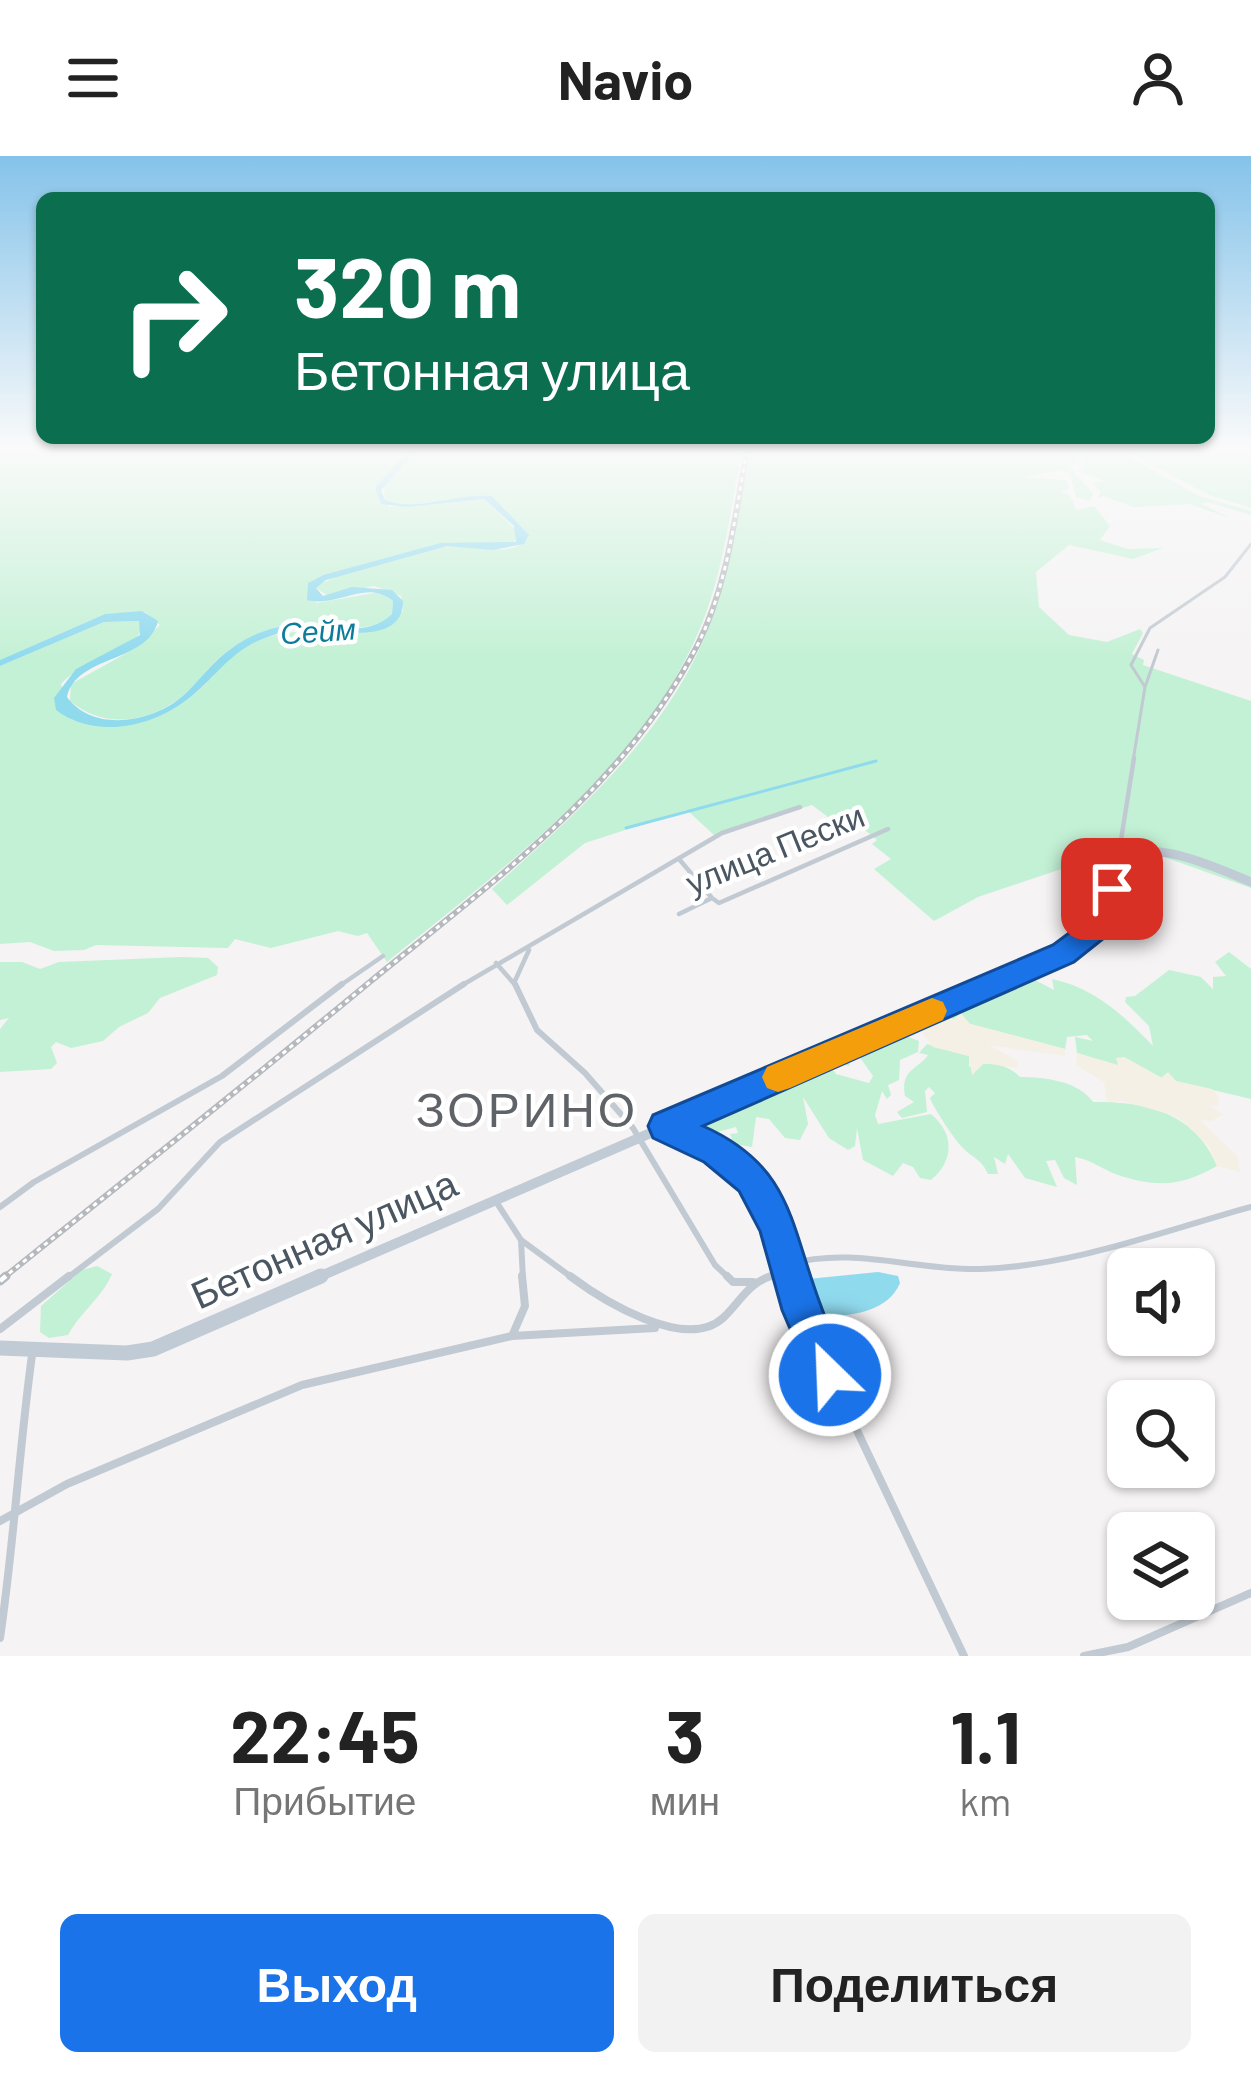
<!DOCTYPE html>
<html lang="ru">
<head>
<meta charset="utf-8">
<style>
  body { margin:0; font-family:Barlow,sans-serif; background:#f2f2f2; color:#222; height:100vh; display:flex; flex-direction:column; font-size:45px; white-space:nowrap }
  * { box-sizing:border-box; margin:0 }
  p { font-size:39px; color:#767676 }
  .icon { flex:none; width:66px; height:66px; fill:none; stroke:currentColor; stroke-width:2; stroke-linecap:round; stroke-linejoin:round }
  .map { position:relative; height:1500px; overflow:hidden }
  .details { display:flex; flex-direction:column; background:#fff; flex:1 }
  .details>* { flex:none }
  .guide { position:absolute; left:36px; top:36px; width:1179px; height:252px; border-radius:18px; box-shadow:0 3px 9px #0004; background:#0b6e4f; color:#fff; overflow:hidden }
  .fabs { position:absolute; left:1107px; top:1092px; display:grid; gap:24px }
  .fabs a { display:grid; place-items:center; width:108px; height:108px; border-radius:18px; background:#fff; box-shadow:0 3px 9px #0004; font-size:60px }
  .pin { position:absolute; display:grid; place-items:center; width:102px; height:102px; color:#fff; margin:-51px; border-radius:24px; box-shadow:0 6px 18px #0006 }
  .me { position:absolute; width:132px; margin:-66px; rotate:336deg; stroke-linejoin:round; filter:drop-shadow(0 0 9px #0008) }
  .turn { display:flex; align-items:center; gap:42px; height:252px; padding:0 60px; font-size:54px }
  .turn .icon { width:156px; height:156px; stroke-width:2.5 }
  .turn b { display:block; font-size:84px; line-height:102px }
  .eta { display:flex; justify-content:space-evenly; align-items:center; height:204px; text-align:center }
  .eta b { font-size:72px; font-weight:700; line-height:84px }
  .action { display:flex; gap:24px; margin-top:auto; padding:24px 60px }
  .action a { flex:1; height:138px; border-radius:18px; background:#1a73e8; color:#fff; font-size:48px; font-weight:700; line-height:138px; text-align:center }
  .action a+a { background:#f2f2f2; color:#222 }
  header { display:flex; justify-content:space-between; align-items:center; height:156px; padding:0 60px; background:#fff; font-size:54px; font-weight:700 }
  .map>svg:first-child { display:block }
</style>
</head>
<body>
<header><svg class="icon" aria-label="menu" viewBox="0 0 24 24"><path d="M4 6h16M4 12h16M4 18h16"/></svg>Navio<svg class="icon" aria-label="person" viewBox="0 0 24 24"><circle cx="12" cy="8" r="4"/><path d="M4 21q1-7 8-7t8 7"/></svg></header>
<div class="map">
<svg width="1251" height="1500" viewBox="0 0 1251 1500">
  <rect width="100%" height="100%" fill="#f5f3f3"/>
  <path fill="#c3f1d5" d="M0,294H410L375,331L389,351L484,343L519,377L513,388L440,387L323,419L311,425L316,447L380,436L393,445L392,458C363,486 320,461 285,469C264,474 243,483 226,496C209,509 197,529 180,542C147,567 103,573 70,545L71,528L134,493L160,469L145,456L105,458L0,504Z
    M417,294H742C731,351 724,411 703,465C646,610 504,711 387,806L367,777L358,780L338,775L271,792L235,783L228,792L96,789L84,794L54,795L30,786L0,788V510L104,466L139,465L142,475C121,499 84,503 61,528L72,564C122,578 171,565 207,526C223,509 234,494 257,485C302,466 347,484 393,468L403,454L401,440L374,430L328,440L316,432C330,417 424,394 449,390C475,386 510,405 529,381L492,340C457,336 417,357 385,344L384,330Z
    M749,294H1117L1199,340L1251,355V359L1208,346L1201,348L1233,363L1189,348L1133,351L1104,340L1097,342L1101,336L1092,327L1105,325L1076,315L1084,312L1083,301L1070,312L1093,337L1090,345L1076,341L1070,319L1062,314L1023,321L1066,324L1070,332L1061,336L1070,339L1076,354L1094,350L1110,370L1100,384L1128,393L1163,392L1133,403L1069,389L1036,416L1039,451L1069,479L1107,486L1140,473L1143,477L1132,498L1144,504L1143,509L1251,545V732L1136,691L1124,692L978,741L934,765L874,713L891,703L872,688L877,684L848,660L832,664L812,649L715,680L687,654L585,687L507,749L492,733C578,656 677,570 714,456C731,404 739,348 749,294Z
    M1123,294H1251V352L1209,339Z
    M1229,796L1251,813V943L1162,922L1124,901L1119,910L1077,897L1075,881L1093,885L1087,879L1067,881L1065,893L940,860L994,831L1011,836L1031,822L1054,834L1052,823C1095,832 1123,859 1153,890L1149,870L1125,846L1126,841L1135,840L1169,814L1201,821L1213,833V821L1226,820L1215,806Z
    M182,801L208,802L218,811L217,819L160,842L148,857L119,871L103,885L71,892L56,886L51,891L57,907L51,913L0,916V873L9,862L0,864V806H22L40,813L59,806Z
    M895,876L919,885L918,896L900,904L899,924L888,929L891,939L887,943L882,935L875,959L878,968L931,958C955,978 954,1005 931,1024L920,1022L913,1011L903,1007L893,1020L863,1004L857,972L855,990L848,994L829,982L803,941L808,968L800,984L785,982L769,963L756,961L752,991L734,988L730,978L738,977L736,971L702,980L689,972L691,966L748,940L752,949L761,945V934L796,927L830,910L836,918L869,927L873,920L859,900H852L849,910L828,905L859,890L868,893L873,885Z
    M927,888L969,900V911C988,905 1006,907 1020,921C1044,921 1079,925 1093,946C1144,945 1195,956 1217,1010C1182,1030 1158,1032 1118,1019C1101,1013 1093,1004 1075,1001L1077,1029L1064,1022L1055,1004L1046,1005L1057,1031L1025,1022L1008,998L1005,1008L994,1001L998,1018H988C981,1002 973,1003 962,991C954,983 933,951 930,942L935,937L929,931L925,935L927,956L902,962L897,956L914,946L905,940C900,913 919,913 928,899L919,897Z
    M97,1110L112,1118C103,1140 80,1157 68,1179L49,1182L40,1176L41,1150L82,1114Z"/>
  <path fill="#f5f0e5" d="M961,857L970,868L1065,893V900L988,889L1018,905L1017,912L984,907L972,919L969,900L933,891L922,876L925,868L940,860L954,863Z
    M1077,897L1118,909L1116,902L1124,901L1161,922L1168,916L1176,925L1212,933L1219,942L1218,950H1209L1224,958L1211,965L1200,964L1238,1001L1240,1016L1217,1010L1209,990L1178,961L1124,945L1107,946L1104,926L1076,909Z"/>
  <path fill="#90daee" d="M410,294H417L381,334L385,344C417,357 457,336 492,340L529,379L524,388L493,394L447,390L326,424L316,432L323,440L352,431L392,434L403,445C403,493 329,472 301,473C289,473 276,478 265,482C232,494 218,518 193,539C157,570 97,585 56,554L54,542L76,513L140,479L139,465L104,466L0,510V504L105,458L142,455L158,465C148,507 76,499 67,541C94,578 155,566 185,538C201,523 213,505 232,492C244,483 259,476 274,472C311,461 361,488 392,458L393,445C366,422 338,452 307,444L308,427L323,419L440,387L516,386L514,370L484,343L406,351L381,348L375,331Z
    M878,1116L898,1120L900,1127C887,1158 846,1161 816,1160L808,1123Z"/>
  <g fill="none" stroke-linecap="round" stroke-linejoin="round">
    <path stroke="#90daee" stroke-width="3" d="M626,672L876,605"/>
    <path stroke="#c1cad2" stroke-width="3" d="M1145,531L1131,509L1150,472L1225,421L1251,388
      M1133,605L1145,531L1158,494"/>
    <path stroke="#c1cad2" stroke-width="4.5" d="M679,703L712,742
      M1118,703L1134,602
      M679,758L712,742L719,747L888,673
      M496,807L517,831
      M514,827L529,794
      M338,831L383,800
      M459,831L722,677L800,651"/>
    <path stroke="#c1cad2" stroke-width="6" d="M515,828L537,874L585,917L633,972L715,1109L730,1123
      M670,973L733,1004L763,1039L793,1123
      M495,1044L521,1084L574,1123
      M0,1051L34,1026L222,920L342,828
      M521,1084L523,1123
      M789,1108C855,1090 915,1115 981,1113C1073,1110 1163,1075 1251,1051
      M66,1123L158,1053L220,986L464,828
      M762,1123L791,1114"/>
    <path stroke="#c1cad2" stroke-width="8" d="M570,1120C602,1144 685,1196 723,1162C741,1145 747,1128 771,1120
      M727,1120L733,1126H753
      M792,1120L814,1184L964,1500
      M0,1173L69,1120
      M512,1180L655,1172
      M0,1365L67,1328L302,1229L512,1180L525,1150L522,1120
      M0,1482C14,1387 19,1294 32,1199
      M1084,1500L1128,1491L1251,1437"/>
    <path stroke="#c1cbd6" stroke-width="9" d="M987,831C1020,817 1063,804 1088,778C1109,756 1103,730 1117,709C1140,674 1223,715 1251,726"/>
    <path stroke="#c1cbd6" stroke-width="10" d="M314,1123L994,828"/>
    <path stroke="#c1cbd6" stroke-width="15" d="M0,1192L127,1197L153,1193L321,1120"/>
    <defs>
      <path id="rail-far1" d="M2,1123C125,1024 249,926 371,825C491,727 626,630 698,488C728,428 735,359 747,294"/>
      <path id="rail" d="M0,1125L6,1120"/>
    </defs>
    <use href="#rail-far1" stroke="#b5b8bd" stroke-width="6"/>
    <use href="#rail" stroke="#b5b8bd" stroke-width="9"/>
    <use href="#rail-far1" stroke="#fff" stroke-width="3" stroke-dasharray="4.5" stroke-linecap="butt"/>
    <use href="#rail" stroke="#fff" stroke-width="4.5" stroke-dasharray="15" stroke-linecap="butt"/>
  </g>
  <linearGradient id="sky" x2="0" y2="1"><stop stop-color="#85c3ea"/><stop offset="0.58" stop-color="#fafafa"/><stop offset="1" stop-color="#fafafa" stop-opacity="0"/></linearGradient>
  <rect width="1251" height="504" fill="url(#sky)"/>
  <path fill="#1a73e8" stroke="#114b97" stroke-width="3" d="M1112,723L1125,733L1109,778L1074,806L703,970C793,1010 790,1069 821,1150C829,1173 841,1196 851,1219L845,1233L830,1240L816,1233L782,1154L760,1075L739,1035L704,1006L653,982L648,970L653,959L1053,789L1088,763L1102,726Z"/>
  <path fill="#f59e0b" d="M932,842L943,846L947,855L943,864L790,932L778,936L767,932L762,921L767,911Z"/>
  <g text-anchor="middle" stroke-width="9" stroke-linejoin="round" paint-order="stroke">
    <g font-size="30" font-style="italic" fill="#0c7c9b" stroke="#fff">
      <text transform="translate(318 476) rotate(-4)" y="10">Сейм</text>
    </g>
    <g font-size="33" fill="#4a5661" stroke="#fff">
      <text transform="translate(775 693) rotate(-22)" y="12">улица Пески</text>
    </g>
    <g font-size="39" fill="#4a5661" stroke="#fff">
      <text transform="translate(324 1083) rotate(-24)" y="14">Бетонная улица</text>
    </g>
    <g font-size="48" letter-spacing="3" fill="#5f6368" stroke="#fff">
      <text x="527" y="971">ЗОРИНО</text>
    </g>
  </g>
</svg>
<div class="fabs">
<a><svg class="icon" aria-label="sound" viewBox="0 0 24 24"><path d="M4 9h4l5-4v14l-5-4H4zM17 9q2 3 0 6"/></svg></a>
<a><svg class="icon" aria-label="search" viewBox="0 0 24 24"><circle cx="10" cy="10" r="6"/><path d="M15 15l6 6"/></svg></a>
<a><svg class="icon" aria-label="layers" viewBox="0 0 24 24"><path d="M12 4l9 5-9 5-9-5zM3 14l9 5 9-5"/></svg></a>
</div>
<div class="pin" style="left:1112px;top:733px;background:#d93025"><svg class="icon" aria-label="arrive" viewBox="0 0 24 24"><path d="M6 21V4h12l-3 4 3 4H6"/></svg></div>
<svg class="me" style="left:830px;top:1219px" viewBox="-20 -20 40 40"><circle r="17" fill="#1a73e8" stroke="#fff" stroke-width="3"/><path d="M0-11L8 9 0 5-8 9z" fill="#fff"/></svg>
<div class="guide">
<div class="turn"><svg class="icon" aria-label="right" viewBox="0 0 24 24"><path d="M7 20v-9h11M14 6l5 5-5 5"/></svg><div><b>320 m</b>Бетонная улица</div></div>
</div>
</div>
<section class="details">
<div class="eta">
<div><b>22:45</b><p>Прибытие</p></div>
<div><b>3</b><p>мин</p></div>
<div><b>1.1</b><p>km</p></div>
</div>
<div class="action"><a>Выход</a><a>Поделиться</a></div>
</section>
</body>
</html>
